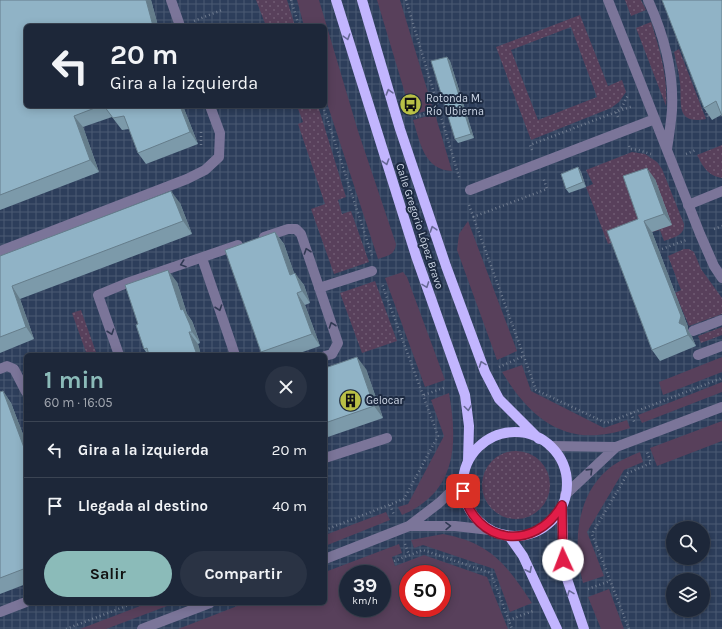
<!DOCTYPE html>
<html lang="es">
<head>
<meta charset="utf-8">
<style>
  body { margin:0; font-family:Karla,sans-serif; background:#2a3344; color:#f1f3f6; height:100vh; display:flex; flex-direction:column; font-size:15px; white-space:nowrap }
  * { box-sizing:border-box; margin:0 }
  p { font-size:13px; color:#a0a5ae }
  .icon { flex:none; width:22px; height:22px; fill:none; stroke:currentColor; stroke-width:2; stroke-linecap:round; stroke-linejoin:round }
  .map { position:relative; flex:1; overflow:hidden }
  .sheet { position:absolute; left:24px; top:353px; width:303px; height:252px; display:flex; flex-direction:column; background:#1d2739; border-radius:6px; box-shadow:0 2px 10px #0003,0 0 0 1px #3b4453 }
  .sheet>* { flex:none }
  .guide { position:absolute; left:24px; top:24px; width:303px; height:84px; border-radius:6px; box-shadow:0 2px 10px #0003,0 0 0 1px #3b4453; background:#1d2739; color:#f1f3f6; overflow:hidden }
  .tools { position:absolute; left:666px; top:521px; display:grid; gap:8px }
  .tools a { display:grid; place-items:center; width:44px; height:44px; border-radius:50%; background:#1d2739; box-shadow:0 2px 10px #0003,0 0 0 1px #3b4453; font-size:20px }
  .speed { position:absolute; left:339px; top:565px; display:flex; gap:8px; font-size:20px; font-weight:700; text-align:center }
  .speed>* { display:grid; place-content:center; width:52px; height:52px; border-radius:50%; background:#1d2739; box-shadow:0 2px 10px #0003,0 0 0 1px #3b4453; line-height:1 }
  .speed small { font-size:10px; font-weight:400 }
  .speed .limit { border:6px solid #d22; background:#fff; color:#111 }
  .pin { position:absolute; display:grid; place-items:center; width:34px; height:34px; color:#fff; margin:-17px; border-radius:8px; box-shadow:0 2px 6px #0006 }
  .me { position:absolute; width:44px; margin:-22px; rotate:358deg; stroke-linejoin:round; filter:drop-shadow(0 0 3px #0008) }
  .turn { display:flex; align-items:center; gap:14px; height:84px; padding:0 20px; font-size:18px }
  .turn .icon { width:52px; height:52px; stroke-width:2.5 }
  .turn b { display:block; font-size:28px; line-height:34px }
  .round { display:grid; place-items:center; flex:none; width:42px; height:42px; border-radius:21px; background:#2a3344 }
  .overview { display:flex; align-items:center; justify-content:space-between; height:68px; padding:0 20px }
  h1 { font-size:24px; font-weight:700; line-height:30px; color:#8bbbb9 }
  .primary-button { display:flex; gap:8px; margin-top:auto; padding:8px 20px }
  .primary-button a { flex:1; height:46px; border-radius:24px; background:#8bbbb9; color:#111; font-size:16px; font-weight:700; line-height:46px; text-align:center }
  .primary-button a+a { background:#2a3344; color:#f1f3f6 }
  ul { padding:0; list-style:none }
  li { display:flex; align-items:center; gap:12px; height:56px; padding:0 20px; border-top:1px solid #3b4453 }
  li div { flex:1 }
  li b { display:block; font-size:15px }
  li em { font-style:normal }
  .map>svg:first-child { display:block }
</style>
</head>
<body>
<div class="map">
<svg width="722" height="629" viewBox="0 0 722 629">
  <defs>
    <pattern id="industrial-grid" width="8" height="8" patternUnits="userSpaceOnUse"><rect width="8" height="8" fill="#2d3e5b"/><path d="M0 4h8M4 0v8" fill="none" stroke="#4a5973"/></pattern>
    <pattern id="garden-dots" width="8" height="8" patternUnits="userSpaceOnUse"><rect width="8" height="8" fill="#58405b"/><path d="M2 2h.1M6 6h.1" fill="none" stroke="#6f5b73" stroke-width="1.8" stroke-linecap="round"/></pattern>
  </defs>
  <rect width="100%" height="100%" fill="#27344c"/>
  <path fill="url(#industrial-grid)" fill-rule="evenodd" d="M0,0H722V629H0ZM26,26H325V106H26ZM26,355H325V603H26ZM673,528H703V558H673ZM348,574H382V608H348ZM408,574H442V608H408ZM673,580H703V610H673Z"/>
  <path fill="#58405b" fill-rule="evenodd" d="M297,0H319L358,131L396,244C395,255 387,256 378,259L325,97V26H304Z
    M377,0H400L433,109L419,113L415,98L407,100Z
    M435,114L452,171C424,170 420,142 413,120Z
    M468,221L517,351L497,360L457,250L459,234Z
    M403,272L407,277L445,380L425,387L385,278Z
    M722,357V372L663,395L659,382Z
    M522,365L531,391L604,428L627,420L630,428C570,449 533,423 502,372Z
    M722,382V392L642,423L638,415Z
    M449,393C458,444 457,492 402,515L398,507L408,504L444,436L431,400Z
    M722,421V441L657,466L650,448Z
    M640,452L643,462L624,470L587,532L604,576L583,583C572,543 576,493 612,466C621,460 630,456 640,452Z
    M386,512L390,520L325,546V535Z
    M443,534C491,543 506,564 532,603L510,612L494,569L423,545L414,548L411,540Z
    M399,544L402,553L392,557L395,566L424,555L487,577L508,629H178L245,603H325V572ZM348,574H382V608H348ZM408,574H442V608H408Z
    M609,589L624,629H601L588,597Z
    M148,603H175L106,629H80Z"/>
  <path fill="url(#garden-dots)" fill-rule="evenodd" d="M256,0H287L295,26H266Z
    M625,0H641L646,10L631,16Z
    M580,15L608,86L622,80L626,92L619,102L611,108L531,140L496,47ZM571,27L597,97L538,120L511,50Z
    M651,22C660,50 668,77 666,106L636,28Z
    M679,49L706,119C675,125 682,103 680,83C679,72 676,62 674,52Z
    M297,106H318L346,197L338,200L342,214L351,211L369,262L334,274L311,209L325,204L298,124L303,122Z
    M722,145V178C707,175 704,168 697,155Z
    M632,152L645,154L657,162L662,169L684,224C685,236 672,238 664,241L660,230L652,232L651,228L608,244L586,187L593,184L586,170Z
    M684,249H689L694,252L701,269L722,298V314L689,326L675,293L681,290L668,256Z
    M375,281L397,341L362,353L340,293Z
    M81,310L97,355H87L72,313Z
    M722,327V335L701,343L698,336Z
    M482 485a34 34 0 1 1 68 0a34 34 0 1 1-68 0Z"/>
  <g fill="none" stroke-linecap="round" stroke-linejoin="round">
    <path stroke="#6f7b8f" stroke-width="2.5" stroke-dasharray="1 3" stroke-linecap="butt" d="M291,0L299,26
      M406,0L460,180
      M194,21L222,10
      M323,106L372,256
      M705,108L709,119
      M414,114L415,117L438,110
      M618,117L616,112L633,106
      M201,145V129
      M629,146L630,149L638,150L651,154
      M532,150L530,145L616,112L622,107L628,95
      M686,154L696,150
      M469,205L536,390L606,423L722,378
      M473,217L547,189L543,177
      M714,229L722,226
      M662,249L686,240
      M499,367L524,356
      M424,395L446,387
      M631,413L635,424
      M390,505L394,515
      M325,530L404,499L438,436L382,284
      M405,544L409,555
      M394,561L423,550L491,573L512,629
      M588,589L610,581
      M509,620L533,611
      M66,629L134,603
      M629,629L592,534L628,473L651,463L647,452"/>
    <path stroke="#7b7599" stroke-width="10" d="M171,0L180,26
      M608,0L700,234L714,266L722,278
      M648,0C663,33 674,73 672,110C671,123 669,136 667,149
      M470,190L655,119
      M688,205L722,191
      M264,237L288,229H296L301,234L338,343L332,354L325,356
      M0,251L187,179L205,170L219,157L220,133L210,106
      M202,258L235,355
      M319,288L372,271
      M693,331L722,320
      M119,355L98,295L127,283L238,245
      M698,355L722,346
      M0,369L7,366L14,369L26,392
      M550,446L616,447L722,407
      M325,458L387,438
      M565,495L616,447
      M409,526H455L490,530
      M325,559L409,526L439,503L463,480
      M0,612L26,602
      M142,629L210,603"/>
    <path stroke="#c2b5fe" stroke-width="10" d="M336,0L416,256L465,395L469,426L468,461
      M362,0L400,129L446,266L485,372L499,399L539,439
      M463 484a52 52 0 1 1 104 0a52 52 0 1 1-104 0Z
      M562,507L564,570L584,629
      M509,536L523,556L557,629"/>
  </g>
  <path fill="#7c9aaa" d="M0,0H151L158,26H26V106H183L198,144L146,164L138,153L129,129L122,130L112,117L83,127L99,172L0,210Z
    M722,0L721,115L712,120L704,108Z
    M447,57L450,61L474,138L458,143L455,139Z
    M578,167L581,172L586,187L569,193L566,189Z
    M655,179L672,225L652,232L688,327V330L692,337L696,346L660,361L652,350L638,219Z
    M180,203L192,234L20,299L34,339L0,353V256Z
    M275,232L284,244L294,273L304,285L310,303L305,305L320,346L294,355H263L261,352Z
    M177,282L187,314L192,321L198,337L200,343L198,344L201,355H148L144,349L138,324Z
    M325,368L366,369L383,418L325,438Z
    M3,391L11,403L26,442V584L0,594V392Z"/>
  <path fill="#657d8b" d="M146,0H151L158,26H153Z
    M447,57L450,61L474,138L471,134Z
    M180,106H183L198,144L190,132Z
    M74,116L83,127L99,172L90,160Z
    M578,167L581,172L586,187L583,182Z
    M647,168L655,179L672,225L664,214Z
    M171,191L180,203L192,234L183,221Z
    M644,221L652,232L688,327V330L692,337L696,346L679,323Z
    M275,232L284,244L299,287L290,275Z
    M168,270L177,282L187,314L192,321L200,343L192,332L181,310Z
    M295,273L304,285L310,303L302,291Z
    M12,286L20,299L34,339L26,327Z
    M297,293L305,305L320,346L312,334Z
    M189,332L198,344L201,355H197Z
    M357,357L366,369L383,418L374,406Z
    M3,391L11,403L26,442V453Z"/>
  <path fill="#90b3c6" stroke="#657d8b" d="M0,0H146L153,26H26V106H100L74,116L90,160L0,195Z
    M662,0H722V116L716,101L704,108Z
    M447,57L471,134L455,139L431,61Z
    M104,106H180L190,132L138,153L124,116L113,118Z
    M578,167L583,182L566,189L561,174Z
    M647,168L664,214L644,221L681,316L679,323L685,326L688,335L652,350L607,231L638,219L623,176Z
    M171,191L183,221L12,286L26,327L0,337V256Z
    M275,232L290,275L295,273L302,291L297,293L312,334L261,352L225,250Z
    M168,270L181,310L183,309L190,325L192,332H189L197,355H149L147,348L144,349L136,325L138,324L125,285Z
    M357,357L374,406L325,423V368Z
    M3,391L26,453V568L0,578V392Z"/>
  <defs><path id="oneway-chevron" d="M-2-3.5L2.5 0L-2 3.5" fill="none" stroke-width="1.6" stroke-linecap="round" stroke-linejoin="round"/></defs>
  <g stroke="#676996">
    <use href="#oneway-chevron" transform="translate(347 37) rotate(73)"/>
    <use href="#oneway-chevron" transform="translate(389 92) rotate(-106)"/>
    <use href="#oneway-chevron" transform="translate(386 162) rotate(73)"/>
    <use href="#oneway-chevron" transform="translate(433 229) rotate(-108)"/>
    <use href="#oneway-chevron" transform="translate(426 285) rotate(70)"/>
    <use href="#oneway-chevron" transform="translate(482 364) rotate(-110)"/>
    <use href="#oneway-chevron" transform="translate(468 408) rotate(82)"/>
    <use href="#oneway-chevron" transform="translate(529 570) rotate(63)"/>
    <use href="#oneway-chevron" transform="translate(570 593) rotate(-111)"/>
  </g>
  <g stroke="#303953">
    <use href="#oneway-chevron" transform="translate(307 251) rotate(-109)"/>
    <use href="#oneway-chevron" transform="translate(183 264) rotate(161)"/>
    <use href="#oneway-chevron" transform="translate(219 308) rotate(71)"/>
    <use href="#oneway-chevron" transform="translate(332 325) rotate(-109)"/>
    <use href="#oneway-chevron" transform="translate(111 332) rotate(71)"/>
    <use href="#oneway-chevron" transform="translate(590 471) rotate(-44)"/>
    <use href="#oneway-chevron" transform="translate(448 526) rotate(-1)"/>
  </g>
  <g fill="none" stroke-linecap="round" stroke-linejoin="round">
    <defs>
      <path id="route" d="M463,491C475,545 535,552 562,505L563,560"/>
    </defs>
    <use href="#route" stroke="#92132f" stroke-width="10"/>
    <use href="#route" stroke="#e11d48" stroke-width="7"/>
  </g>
  <defs>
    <symbol id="bus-disc" viewBox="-11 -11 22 22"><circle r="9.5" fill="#b9c046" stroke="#1d2a41"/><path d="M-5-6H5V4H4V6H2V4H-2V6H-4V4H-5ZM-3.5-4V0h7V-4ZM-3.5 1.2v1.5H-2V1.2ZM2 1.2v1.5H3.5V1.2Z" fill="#111"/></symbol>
    <symbol id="building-disc" viewBox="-11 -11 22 22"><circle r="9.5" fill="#b9c046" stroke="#1d2a41"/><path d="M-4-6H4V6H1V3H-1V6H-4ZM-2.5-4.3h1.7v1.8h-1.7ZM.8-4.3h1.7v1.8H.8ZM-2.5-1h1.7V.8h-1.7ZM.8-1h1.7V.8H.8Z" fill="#111"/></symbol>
  </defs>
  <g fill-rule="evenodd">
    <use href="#bus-disc" x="398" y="92" width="25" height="25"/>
    <use href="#building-disc" x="338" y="388" width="25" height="25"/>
  </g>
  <g text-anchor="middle" stroke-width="4" stroke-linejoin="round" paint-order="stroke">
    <g font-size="11" fill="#cfd8e7" stroke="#1d2a41" text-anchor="start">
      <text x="426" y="102">Rotonda M.<tspan x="426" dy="13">Río Ubierna</tspan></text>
      <text x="366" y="404">Gelocar</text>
    </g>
    <g font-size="11" fill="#cfd8e7" stroke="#1d2a41">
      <text transform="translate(420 226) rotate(72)" y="4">Calle Gregorio López Bravo</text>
    </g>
  </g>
</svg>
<div class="tools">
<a><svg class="icon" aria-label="search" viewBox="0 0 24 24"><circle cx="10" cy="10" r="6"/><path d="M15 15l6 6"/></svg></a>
<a><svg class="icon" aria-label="layers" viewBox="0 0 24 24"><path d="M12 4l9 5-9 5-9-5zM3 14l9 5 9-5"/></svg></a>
</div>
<div class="speed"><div>39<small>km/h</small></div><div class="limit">50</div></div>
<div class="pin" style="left:463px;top:491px;background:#d93025"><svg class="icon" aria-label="arrive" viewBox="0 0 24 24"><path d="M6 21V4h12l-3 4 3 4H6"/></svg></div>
<svg class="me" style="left:563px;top:560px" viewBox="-20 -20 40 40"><circle r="19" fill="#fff"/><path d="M0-13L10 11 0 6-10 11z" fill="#e11d48"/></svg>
<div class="guide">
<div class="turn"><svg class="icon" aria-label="left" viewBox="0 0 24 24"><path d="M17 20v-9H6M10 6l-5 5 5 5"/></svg><div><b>20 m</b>Gira a la izquierda</div></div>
</div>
<section class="sheet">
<div class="overview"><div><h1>1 min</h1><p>60 m · 16:05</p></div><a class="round"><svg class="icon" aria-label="close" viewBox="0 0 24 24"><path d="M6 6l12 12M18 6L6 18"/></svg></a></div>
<ul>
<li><svg class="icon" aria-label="left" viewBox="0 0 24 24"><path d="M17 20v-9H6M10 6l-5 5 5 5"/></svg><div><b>Gira a la izquierda</b></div><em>20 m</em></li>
<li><svg class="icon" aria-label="arrive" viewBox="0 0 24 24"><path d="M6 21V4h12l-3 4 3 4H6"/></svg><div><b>Llegada al destino</b></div><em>40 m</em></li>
</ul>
<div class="primary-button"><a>Salir</a><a>Compartir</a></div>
</section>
</div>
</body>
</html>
